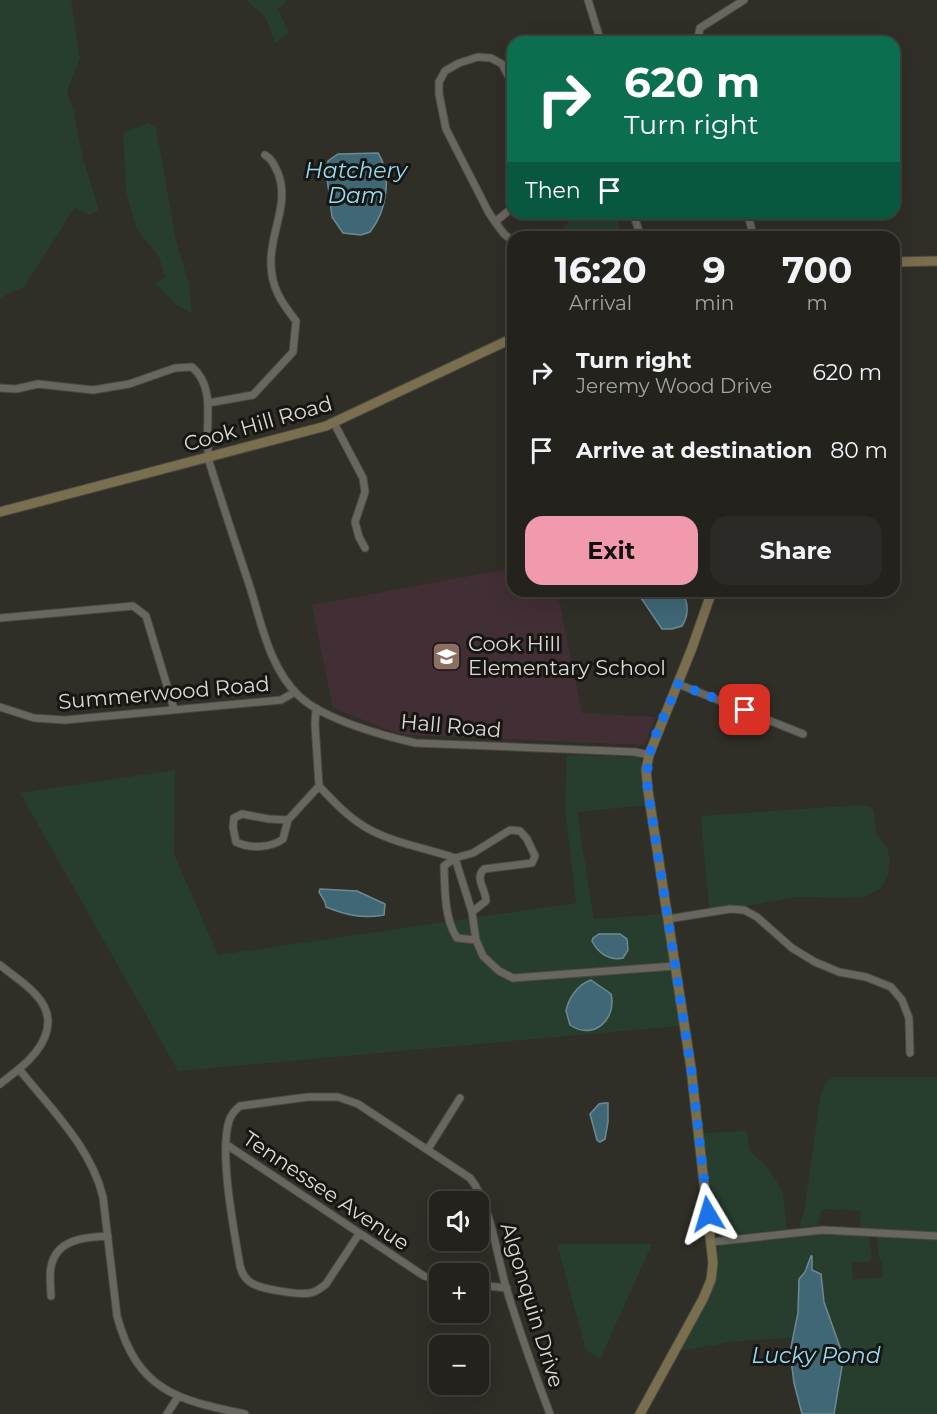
<!DOCTYPE html>
<html lang="en">
<head>
<meta charset="utf-8">
<style>
  body { margin:0; font-family:Montserrat,sans-serif; background:#2b2a26; color:#f1f3f6; height:100vh; display:flex; flex-direction:column; font-size:22px; white-space:nowrap }
  * { box-sizing:border-box; margin:0 }
  p { font-size:20px; color:#a3a4a4 }
  .icon { flex:none; width:33px; height:33px; fill:none; stroke:currentColor; stroke-width:2; stroke-linecap:round; stroke-linejoin:round }
  .map { position:relative; flex:1; overflow:hidden }
  .details { position:absolute; left:507px; top:231px; width:393px; height:366px; display:flex; flex-direction:column; background:#23221d; border-radius:18px; box-shadow:0 6px 24px #0002,0 0 0 2px #403f3b }
  .details>* { flex:none }
  .banner { position:absolute; left:507px; top:36px; width:393px; height:183px; border-radius:18px; box-shadow:0 6px 24px #0002,0 0 0 2px #403f3b; background:#0b6e4f; color:#fff; overflow:hidden }
  .tools { position:absolute; left:429px; top:1191px; display:grid; gap:12px }
  .tools a { display:grid; place-items:center; width:60px; height:60px; border-radius:12px; background:#23221d; box-shadow:0 6px 24px #0002,0 0 0 2px #403f3b; font-size:30px }
  .pin { position:absolute; display:grid; place-items:center; width:51px; height:51px; color:#fff; margin:-26px; border-radius:12px; box-shadow:0 3px 9px #0006 }
  .me { position:absolute; width:66px; margin:-33px; rotate:353deg; stroke-linejoin:round; filter:drop-shadow(0 0 4px #0008) }
  .turn { display:flex; align-items:center; gap:21px; height:126px; padding:0 18px; font-size:27px }
  .turn .icon { width:78px; height:78px; stroke-width:2.5 }
  .turn b { display:block; font-size:42px; line-height:51px }
  .then { display:flex; align-items:center; height:57px; padding:0 18px; background:#0003; gap:12px; font-size:22px }
  .eta { display:flex; justify-content:space-evenly; align-items:center; height:102px; text-align:center }
  .eta b { font-size:36px; font-weight:700; line-height:42px }
  .cta { display:flex; gap:12px; margin-top:auto; padding:12px 18px }
  .cta a { flex:1; height:69px; border-radius:18px; background:#f29aad; color:#111; font-size:24px; font-weight:700; line-height:69px; text-align:center }
  .cta a+a { background:#2b2a26; color:#f1f3f6 }
  ul { padding:0; list-style:none }
  li { display:flex; align-items:center; gap:18px; height:78px; padding:0 18px }
  li div { flex:1 }
  li b { display:block; font-size:22px }
  li em { font-style:normal }
  .map>svg:first-child { display:block }
</style>
</head>
<body>
<div class="map">
<svg width="937" height="1414" viewBox="0 0 937 1414">
  <rect width="100%" height="100%" fill="#2f2e27"/>
  <path fill="#422f35" d="M513,568V591H557L582,713L656,717L644,745L407,735L391,731L333,708L312,605Z"/>
  <path fill="#273e2f" d="M0,0H71L80,58L67,91L73,109L83,159L99,210L89,215L75,207L24,287L0,298Z
    M246,0H288L278,9L289,33L275,43L265,16Z
    M148,123L156,128L177,245L189,283L192,313L178,306L155,284L165,277L159,257L136,228L126,190L123,133Z
    M577,213H615L623,237H563L562,229Z
    M567,755L638,757L642,763L648,805L577,812L594,919L664,914L679,1026L178,1071L20,793L175,770L174,854L218,955L576,903L565,807Z
    M861,805L871,807L874,812L876,833L887,848L890,859L888,876L880,889L863,898L795,897L740,907L709,908L701,816Z
    M833,1077H937V1232L860,1228L861,1211L826,1209L821,1211L818,1225L800,1227L805,1206L820,1098L825,1083Z
    M747,1131L749,1150L769,1169L783,1192L787,1229L719,1236L714,1228L703,1133Z
    M824,1234L869,1236L872,1258L870,1261L852,1263L853,1280L883,1277L882,1261L879,1258L877,1236L937,1240V1414H834L842,1366L841,1350L824,1302L821,1274L812,1270V1256L799,1280L798,1313L792,1338L738,1341L679,1351C691,1329 708,1306 715,1282C718,1270 713,1254 721,1245Z
    M557,1244H652L600,1359L586,1350Z"/>
  <path fill="#3f6775" stroke="#6e8992" stroke-width="1.5" d="M378,153C393,176 386,212 370,232L361,235L343,233L332,217L326,170L328,161L338,154Z
    M638,591H681C689,602 689,615 682,626L672,629H662L639,595Z
    M320,889L357,891L385,904L384,915C362,919 346,915 326,907L325,902L319,892Z
    M599,934H620L627,939L628,950L623,958C609,961 598,953 592,941L593,938Z
    M591,980L611,994C617,1019 594,1041 570,1025L566,1011C568,999 578,984 591,980Z
    M604,1103H608V1122L605,1139L600,1142L597,1140L590,1114L599,1104Z
    M811,1256H812V1270L821,1274L824,1302L841,1350L842,1366L834,1414H802L794,1383L790,1352L798,1313L799,1279L805,1272Z"/>
  <g fill="none" stroke-linecap="round" stroke-linejoin="round">
    <defs>
      <path id="street" d="M588,0L601,42
        M697,42L700,28L744,0
        M513,85L502,64L491,58L478,57L459,63L445,71L439,82V94L446,129L489,213L495,222L513,207
        M633,213L641,237
        M747,213L754,237
        M495,222L504,234L513,241
        M0,388L16,389L38,384L93,390L129,384L175,368L192,367C218,389 203,427 209,458
        M208,403L253,395L293,352L296,321C282,303 271,288 271,263C270,232 290,204 278,173C274,165 273,160 265,155
        M334,423L363,478L365,492L355,522L359,537L365,548
        M208,458C221,500 235,542 249,584C261,621 269,668 299,696C323,719 383,736 416,743L635,752L649,755
        M0,618L133,606L146,616L174,709
        M678,684L803,734
        M0,707L34,718L65,720L281,700L295,692
        M316,708L315,724L319,786C333,801 347,816 365,827C392,843 426,848 455,858L472,912L476,940L483,956L499,971L513,978L675,966
        M288,820L269,819L242,814L234,818L233,827L236,842C250,849 271,848 283,839L288,820L319,786
        M472,912L486,901C486,889 474,879 484,869L532,863L535,856L527,839L520,831L510,830L473,853L455,858L444,866C445,889 444,918 457,938L476,940
        M668,919L730,909L744,910L757,917L792,948L815,962L839,972L866,977L891,987L902,1000L909,1018L910,1053
        M0,965C12,975 27,984 37,996C61,1023 41,1051 19,1069C50,1108 91,1147 103,1197L117,1316C137,1390 176,1400 245,1414
        M0,1084L19,1069
        M227,1145L424,1276L440,1280
        M428,1149L460,1098
        M359,1234L326,1284C321,1288 317,1292 310,1293C298,1295 259,1289 250,1282C244,1278 242,1273 240,1266C234,1230 219,1154 229,1121C231,1114 235,1110 240,1106L308,1097H338L358,1104L470,1178C490,1202 497,1256 506,1287C519,1330 534,1372 550,1414
        M712,1242L823,1230L937,1236
        M478,1285L507,1288
        M51,1296C51,1287 49,1276 51,1267C56,1239 85,1237 108,1236
        M167,1414L178,1397"/>
      <path id="secondary" d="M894,262L937,261
        M0,512L326,426L513,338
        M640,1414L703,1299L711,1280L713,1263L691,1068L648,791L646,770L649,755L692,648L712,591"/>
    </defs>
    <use href="#street" stroke="#4a4943" stroke-width="9"/>
    <use href="#secondary" stroke="#4a4943" stroke-width="11"/>
    <use href="#street" stroke="#68665f" stroke-width="7"/>
    <use href="#secondary" stroke="#796e4e" stroke-width="9"/>
  </g>
  <g fill="none" stroke-linecap="round" stroke-linejoin="round">
    <path stroke="#1a73e8" stroke-width="10" stroke-dasharray="0 18" d="M708,1214L691,1068L648,791C643,747 663,723 678,684L745,710"/>
  </g>
  <defs>
    <symbol id="school-square" viewBox="-11 -11 22 22"><rect x="-9" y="-9" width="18" height="18" rx="4" fill="#8d6e63" stroke="#171613"/><path d="M0-5L7-2L0 1L-7-2ZM-4 1L0 2.5L4 1V4Q0 6-4 4Z" fill="#fff"/></symbol>
  </defs>
  <g fill-rule="evenodd">
    <use href="#school-square" x="430" y="640" width="33" height="33"/>
  </g>
  <g text-anchor="middle" stroke-width="6" stroke-linejoin="round" paint-order="stroke">
    <g font-size="21" fill="#dad9d4" stroke="#171613">
      <text transform="translate(258 424) rotate(-16)" y="7">Cook Hill Road</text>
      <text transform="translate(164 693) rotate(-5)" y="7">Summerwood Road</text>
      <text transform="translate(451 726) rotate(5)" y="7">Hall Road</text>
      <text transform="translate(326 1191) rotate(34)" y="7">Tennessee Avenue</text>
      <text transform="translate(532 1305) rotate(73)" y="7">Algonquin Drive</text>
    </g>
    <g font-size="21" fill="#dad9d4" stroke="#171613" text-anchor="start">
      <text x="468" y="651">Cook Hill<tspan x="468" dy="24">Elementary School</tspan></text>
    </g>
    <g font-size="22" font-style="italic" fill="#94dcf6" stroke="#171613">
      <text x="356" y="178">Hatchery<tspan x="356" dy="25">Dam</tspan></text>
      <text x="816" y="1363">Lucky Pond</text>
    </g>
  </g>
</svg>
<div class="tools">
<a><svg class="icon" aria-label="sound" viewBox="0 0 24 24"><path d="M4 9h4l5-4v14l-5-4H4zM17 9q2 3 0 6"/></svg></a>
<a>+</a>
<a>−</a>
</div>
<div class="pin" style="left:745px;top:710px;background:#d93025"><svg class="icon" aria-label="arrive" viewBox="0 0 24 24"><path d="M6 21V4h12l-3 4 3 4H6"/></svg></div>
<svg class="me" style="left:708px;top:1214px" viewBox="-20 -20 40 40"><path d="M0-17L14 15 0 8-14 15z" fill="#1a73e8" stroke="#fff" stroke-width="4"/></svg>
<div class="banner">
<div class="turn"><svg class="icon" aria-label="right" viewBox="0 0 24 24"><path d="M7 20v-9h11M14 6l5 5-5 5"/></svg><div><b>620 m</b>Turn right</div></div>
<div class="then">Then<svg class="icon" aria-label="arrive" viewBox="0 0 24 24"><path d="M6 21V4h12l-3 4 3 4H6"/></svg></div>
</div>
<section class="details">
<div class="eta">
<div><b>16:20</b><p>Arrival</p></div>
<div><b>9</b><p>min</p></div>
<div><b>700</b><p>m</p></div>
</div>
<ul>
<li><svg class="icon" aria-label="right" viewBox="0 0 24 24"><path d="M7 20v-9h11M14 6l5 5-5 5"/></svg><div><b>Turn right</b><p>Jeremy Wood Drive</p></div><em>620 m</em></li>
<li><svg class="icon" aria-label="arrive" viewBox="0 0 24 24"><path d="M6 21V4h12l-3 4 3 4H6"/></svg><div><b>Arrive at destination</b></div><em>80 m</em></li>
</ul>
<div class="cta"><a>Exit</a><a>Share</a></div>
</section>
</div>
</body>
</html>
